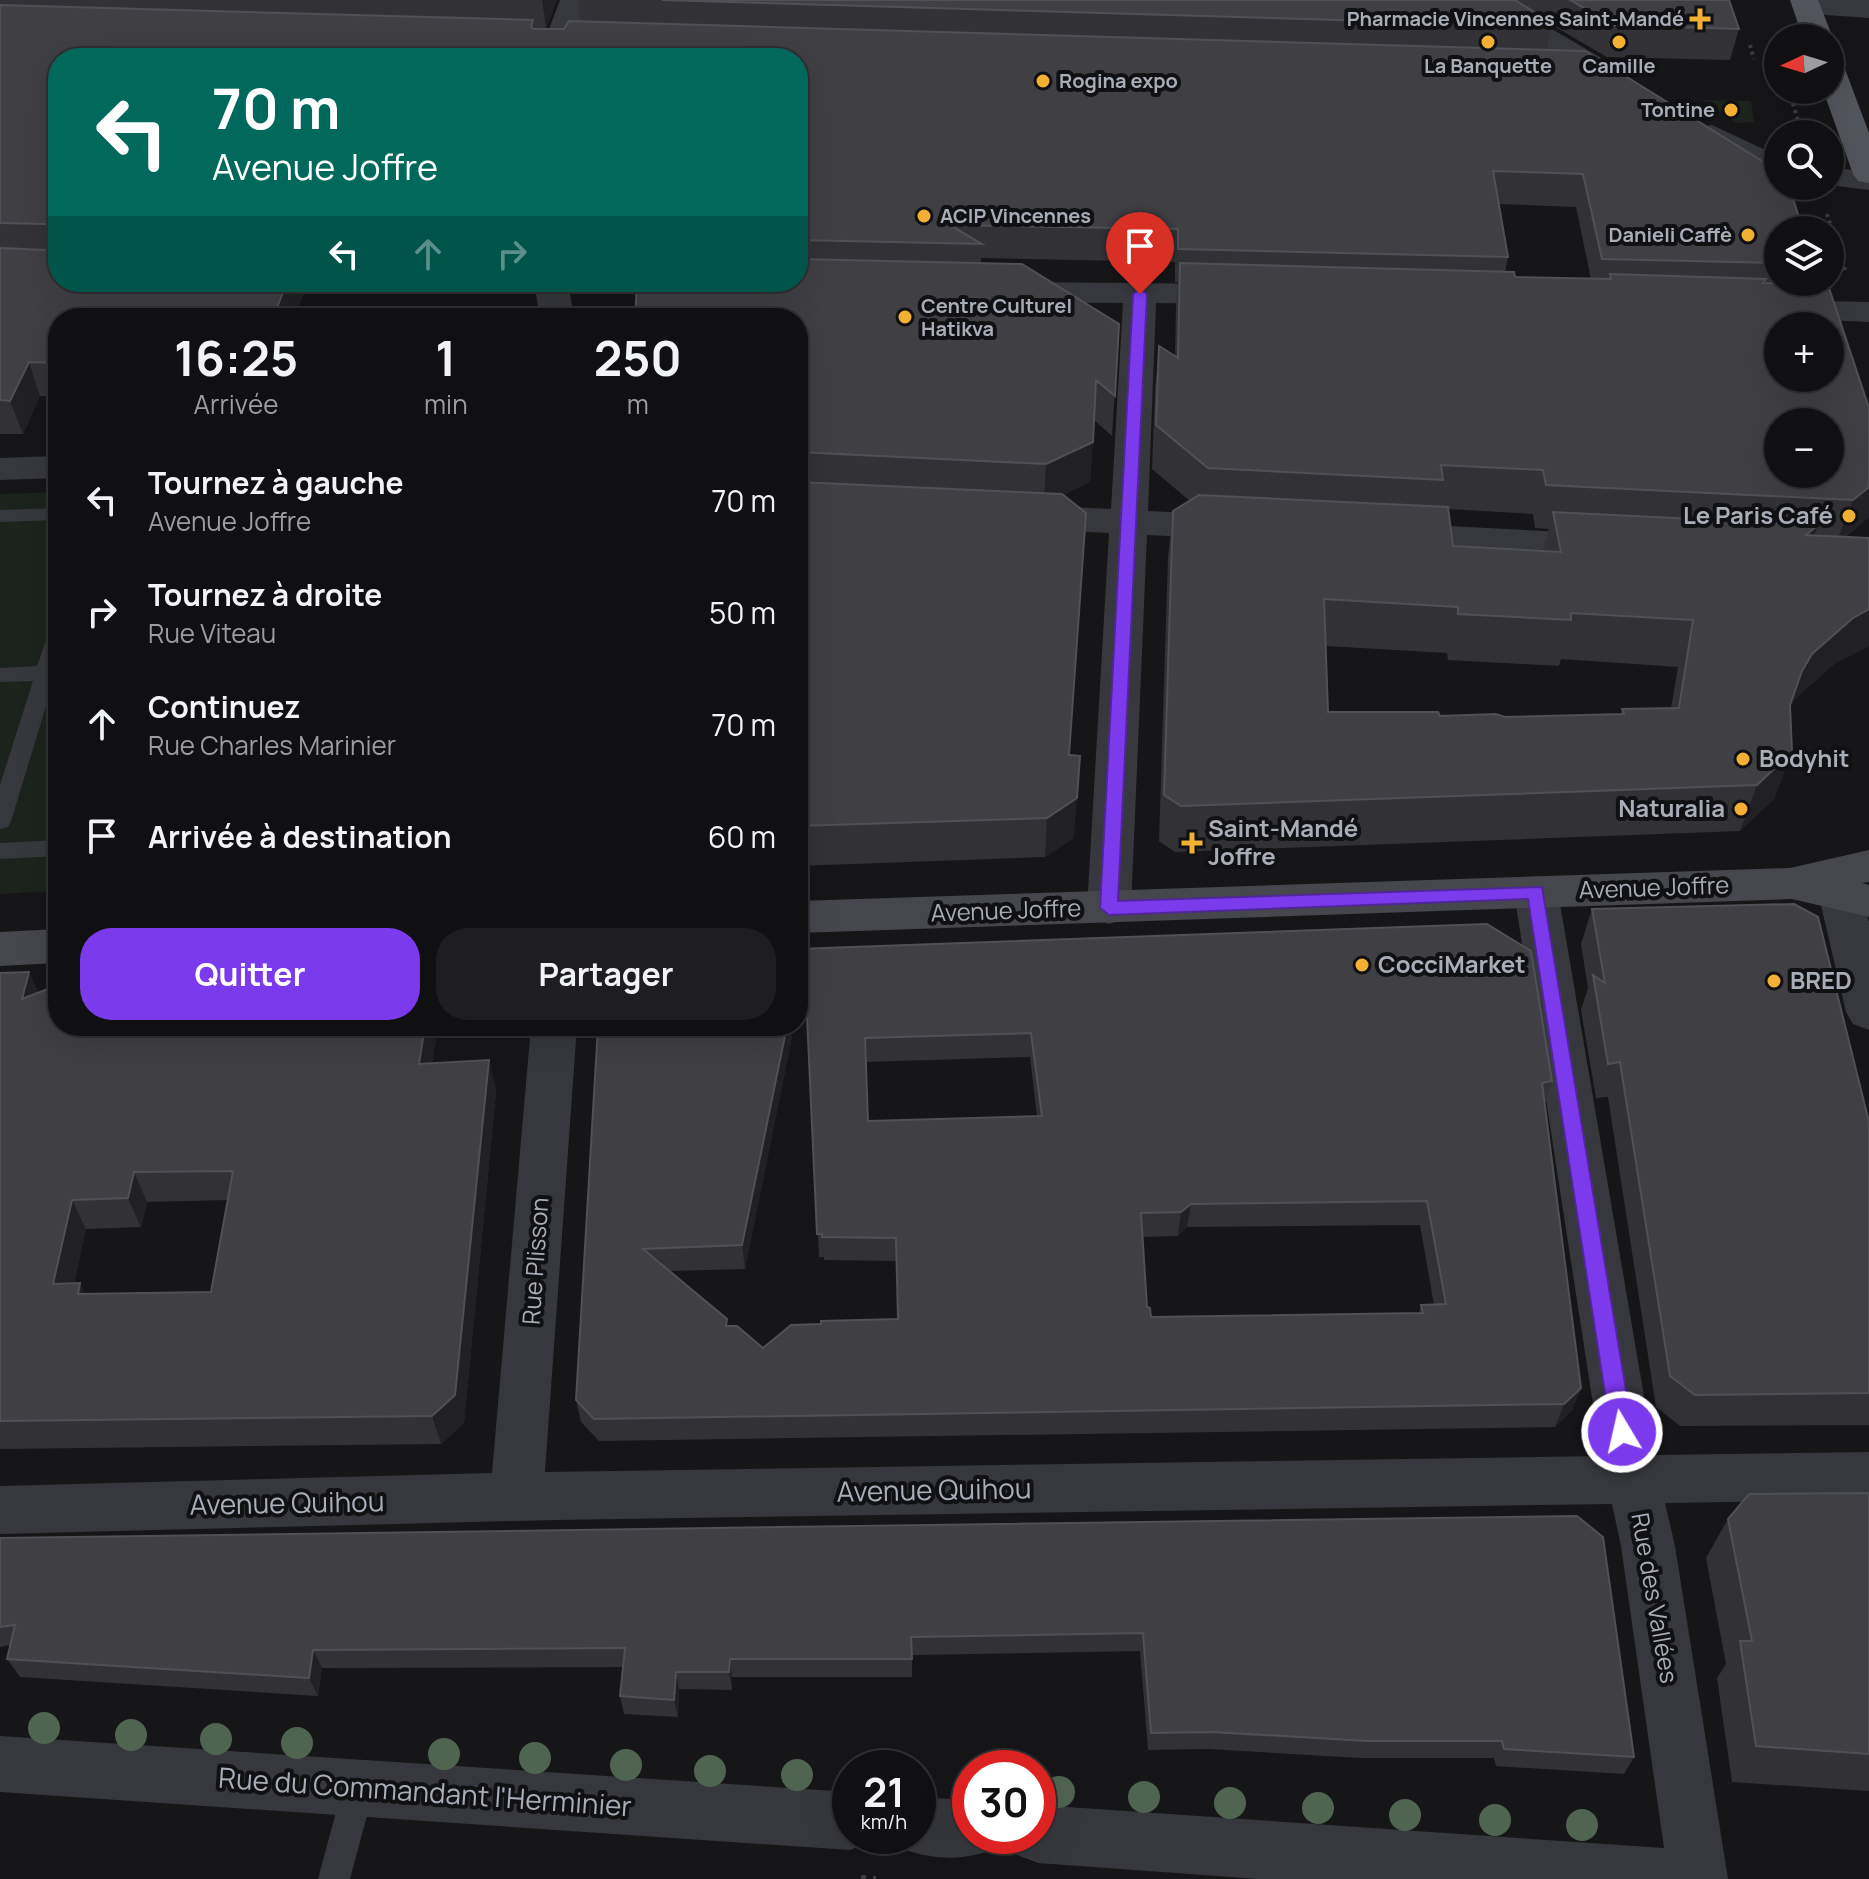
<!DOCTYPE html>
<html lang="fr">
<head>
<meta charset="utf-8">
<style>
  body { margin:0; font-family:Manrope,sans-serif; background:#1e1e20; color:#f1f3f6; height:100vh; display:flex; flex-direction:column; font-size:30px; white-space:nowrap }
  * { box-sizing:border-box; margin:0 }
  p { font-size:26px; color:#9c9d9f }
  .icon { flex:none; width:44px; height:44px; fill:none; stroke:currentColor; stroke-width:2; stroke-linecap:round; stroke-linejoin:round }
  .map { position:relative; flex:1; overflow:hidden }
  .side { position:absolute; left:48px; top:308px; width:760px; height:728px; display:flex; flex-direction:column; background:#101012; border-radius:32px; box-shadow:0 8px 32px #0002,0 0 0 2px #303032 }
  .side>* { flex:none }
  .banner { position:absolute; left:48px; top:48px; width:760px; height:244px; border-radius:32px; box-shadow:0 8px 32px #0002,0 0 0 2px #303032; background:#00695c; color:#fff; overflow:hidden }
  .needle { width:52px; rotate:266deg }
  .fabs { position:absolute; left:1764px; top:24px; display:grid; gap:16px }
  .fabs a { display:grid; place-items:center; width:80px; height:80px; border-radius:50%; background:#101012; box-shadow:0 8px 32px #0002,0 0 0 2px #303032; font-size:40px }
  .speed { position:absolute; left:832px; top:1750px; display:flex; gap:16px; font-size:40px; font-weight:700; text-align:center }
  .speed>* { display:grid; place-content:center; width:104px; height:104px; border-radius:50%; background:#101012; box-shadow:0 8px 32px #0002,0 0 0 2px #303032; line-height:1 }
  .speed small { font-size:20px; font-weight:400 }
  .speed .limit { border:12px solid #d22; background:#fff; color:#111 }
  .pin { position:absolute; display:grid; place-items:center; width:68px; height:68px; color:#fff; margin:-82px -34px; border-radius:50% 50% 50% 0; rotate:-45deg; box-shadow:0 0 8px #0007 }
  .pin .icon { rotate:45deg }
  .me { position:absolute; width:88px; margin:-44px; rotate:351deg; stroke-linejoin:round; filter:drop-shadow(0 0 6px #0008) }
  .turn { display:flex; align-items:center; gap:28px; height:168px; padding:0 32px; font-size:36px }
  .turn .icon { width:104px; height:104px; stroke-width:2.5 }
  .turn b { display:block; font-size:56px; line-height:68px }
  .lanes { display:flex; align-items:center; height:76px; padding:0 32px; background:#0003; justify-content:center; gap:40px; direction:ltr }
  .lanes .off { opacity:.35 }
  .eta { display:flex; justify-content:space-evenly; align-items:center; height:136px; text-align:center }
  .eta b { font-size:48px; font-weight:700; line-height:56px }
  .action { display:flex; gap:16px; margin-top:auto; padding:16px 32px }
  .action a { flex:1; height:92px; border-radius:32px; background:#7c3aed; color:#fff; font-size:32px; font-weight:700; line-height:92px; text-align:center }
  .action a+a { background:#1e1e20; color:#f1f3f6 }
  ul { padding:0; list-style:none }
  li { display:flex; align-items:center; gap:24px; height:112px; padding:0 32px }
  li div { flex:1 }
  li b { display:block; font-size:30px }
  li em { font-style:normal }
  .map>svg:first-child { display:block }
</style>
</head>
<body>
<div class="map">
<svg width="1869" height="1879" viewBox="0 0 1869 1879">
  <rect width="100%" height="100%" fill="#161618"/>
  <path fill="#1c231d" d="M1704,100L1751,101L1754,122L1736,123Z
    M58,492V891L0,894V494Z"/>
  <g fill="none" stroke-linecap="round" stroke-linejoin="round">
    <path stroke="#3d3f44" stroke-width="4" stroke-dasharray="3 4" stroke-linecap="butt" d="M1750,45L1754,59
      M1789,90L1802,134
      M1827,214L1846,273"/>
    <path stroke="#3d3f44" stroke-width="6" stroke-dasharray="5 7" stroke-linecap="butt" d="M861,1878L876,1879"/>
    <path fill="#37383d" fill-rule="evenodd" d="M58,508V520L0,522V510Z
      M58,627V680H54L11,821L8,827L0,829V785L33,681L0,682V668L37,666L50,629Z
      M58,840V856L0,859V843Z
      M359,1770L370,1775L375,1786L350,1879H318L343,1786L348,1775Z"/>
    <path fill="#37383d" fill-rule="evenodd" d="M560,0H588L568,58H538Z
      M1469,0H1503L1625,72L1629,78L1625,84L1614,87L1603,84L1473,6Z
      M1801,0H1869V18L1797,13L1793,7Z
      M1712,125L1778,156V176L1750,168L1701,141L1697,134L1701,127Z
      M1830,167L1869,172V190L1830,185Z
      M534,282H568L574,318H540Z
      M593,282H710L712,284L707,291L695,294L610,292L598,289Z
      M1008,282L1235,284L1247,287L1252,294L1247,301L1235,304L1156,303L1148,511L1231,515L1244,519L1250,527L1244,535L1231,539L1147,535L1131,908L1124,919L1109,924L1094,919L1087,908L1109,533L1024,529L1011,525L1005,517L1011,509L1024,505L1111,509L1123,303L1008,302L996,299L991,292L996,285Z
      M1775,300L1869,302V322L1763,317L1758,310L1763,303Z
      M58,456V478L0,480V458Z
      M1392,523L1603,534L1616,537L1622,546L1616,555L1603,558L1392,547L1379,543L1373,535L1379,527Z
      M1536,876L1551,881L1558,892L1654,1455L1869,1452V1500L1665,1503L1675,1546L1728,1879H1258L1038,1863L1017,1855L1009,1836H1038V1805L1664,1848L1621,1546L1612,1504L554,1520L0,1534V1486L492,1473L531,1026H577L545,1472L1601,1456L1514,892L1521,881Z
      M1841,881L1856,886L1869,922V1030L1853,1024L1846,1012L1819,897L1826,886Z
      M0,1736L850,1792V1836H873L871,1842L850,1850L0,1792Z
      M918,1797L970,1800V1836H996L991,1850C961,1862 927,1859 897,1847L893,1836H918Z"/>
    <path fill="#45474d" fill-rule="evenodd" d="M1869,850V882L1862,883L1869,885V917L1792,899L798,933V901L1790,868Z
      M58,929V963L0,966V932Z"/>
    <path fill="#53555c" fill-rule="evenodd" d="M1790,0H1818L1833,38L1830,42V38H1803Z
      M1830,60L1840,63L1845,69L1869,133V183L1858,181L1853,174L1823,90H1830Z"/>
  </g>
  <g fill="#506452">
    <circle cx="44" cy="1728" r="16"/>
    <circle cx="131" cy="1735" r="16"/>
    <circle cx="216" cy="1739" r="16"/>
    <circle cx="297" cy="1743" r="16"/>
    <circle cx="444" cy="1754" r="16"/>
    <circle cx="535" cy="1758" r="16"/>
    <circle cx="626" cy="1765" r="16"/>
    <circle cx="710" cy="1771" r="16"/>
    <circle cx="797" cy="1775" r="16"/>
    <circle cx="1059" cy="1792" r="16"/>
    <circle cx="1144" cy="1797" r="16"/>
    <circle cx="1230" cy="1803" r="16"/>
    <circle cx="1318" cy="1808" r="16"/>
    <circle cx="1405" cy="1815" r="16"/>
    <circle cx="1495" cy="1820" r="16"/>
    <circle cx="1582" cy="1825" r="16"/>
  </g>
  <path fill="#323236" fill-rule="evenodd" d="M0,0H557L546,28H534V29H564L580,22L578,0H1729L1739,29L1730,60L1607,57L1552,25L1547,49L1778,230V282H1788L1787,284L1869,408V517L1845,537L1869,538V646L1834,664L1794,700L1790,707L1792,752L1774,799L1740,831L1175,852L1159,841L1168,557L1173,511L1190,501L1152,469L1155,389L1159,346L1175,356L1176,306L1178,282H1175V262L981,258V263L1119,324L1112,436L1094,420L1090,482L1063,495L1069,755L1074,838L1045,857L798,866V58H58V282H308L294,318H58V396H40L23,434H0ZM1499,204L1576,207L1591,279L1515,277L1505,272L1508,257ZM1448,509L1533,514L1535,528L1549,529L1543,551L1453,546ZM1326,646L1447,653L1448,660L1559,666L1561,659L1678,667L1671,708L1622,709L1621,714L1505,717L1328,712Z
    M1592,909L1869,1122V1425L1680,1426L1656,1407L1608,1097L1596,1098L1581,1010L1588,988L1581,944Z
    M798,949L1552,1081L1545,1104L1581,1388L1572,1410L1555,1427L599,1441L581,1422L576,1400L598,1026H794L745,1269L670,1271L728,1326L763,1348L821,1324L898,1319L897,1261L824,1260V1257H819L808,1018H798ZM1030,1057L1037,1116L868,1121L866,1062ZM1420,1225L1434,1305H1421L1419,1313L1151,1317L1147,1307L1142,1237L1178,1236L1187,1227Z
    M29,972L38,993L58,1026H438L432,1063L489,1060L496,1091L464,1423L441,1444L0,1449V973ZM228,1200L211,1292L85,1294L74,1283L86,1229L141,1227L147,1202Z
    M1869,1493V1791L1732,1782L1717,1678L1726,1664L1706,1558L1728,1519Z
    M1577,1516L1634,1757L1624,1774L1496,1766L1494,1758H1360L1208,1749L1148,1750L1140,1651L912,1655V1677H732V1690L679,1689L678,1717L624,1714L620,1696L623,1667L322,1668L318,1696L20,1677L7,1659L10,1645L0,1647V1538Z"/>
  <path fill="#212124" d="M542,0H557L546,28Z
    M287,282H308L294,318H273Z
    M29,362L40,396L23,434L10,401Z
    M1093,442L1090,482L1044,505L1046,464Z
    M1869,487V517L1836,543L1853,500Z
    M1818,525L1801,572L1806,535Z
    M1869,609V646L1834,664L1794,700L1784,717L1802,671L1812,654L1853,618Z
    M1792,752L1774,799L1740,831L1757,785Z
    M1080,756L1074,838L1045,857L1047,818Z
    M29,972L43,1002L22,999Z
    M425,1026H438L427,1094L419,1064Z
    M787,1026H794L745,1269L742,1245Z
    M489,1060L496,1091L464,1423L441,1444L432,1416Z
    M134,1172L147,1202L141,1227L128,1198Z
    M72,1200L86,1229L68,1312L53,1284Z
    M1191,1204L1187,1227L1178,1236L1181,1212Z
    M80,1283L94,1312L78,1294Z
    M1581,1388L1572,1410L1555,1427L1564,1404Z
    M313,1650L322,1668L318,1696L309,1678Z
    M730,1659L732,1677V1690L729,1672Z
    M676,1672L679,1689L678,1717L674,1700Z"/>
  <path fill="#3f3f44" stroke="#4f5156" stroke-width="2" fill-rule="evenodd" d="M662,0H1515L1552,23L1540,22L1545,26Z
    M1570,0H1729L1739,29L1614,25Z
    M0,5L533,20L531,27L534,29H564L569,21L1585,51L1778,171V186H1789L1803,230H1778V263L1602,259L1583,174L1493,171L1508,257L1178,249V229L950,225L982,244L798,240V58H58V282H287L273,318H290H58V363L29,362L10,401L0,400V248L47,250L50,247V227L47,224L0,223Z
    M798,259L1022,264L1119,324L1115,396L1096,380L1093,442L1046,464L798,452V318H635L637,282H798Z
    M1180,263L1514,272L1515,277L1611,279L1610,274L1766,279L1763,283L1828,285L1869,408V487L1853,500L1546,485L1543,470L1441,465L1443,480L1208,468L1156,425L1159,346L1178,358ZM1778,326H1830V378H1778ZM1778,422H1830V474H1778Z
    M517,310L518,318L462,317Z
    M798,482L1062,494L1086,513L1069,755L1080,756L1077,798L1047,818L798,826Z
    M1199,495L1448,507L1453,546L1561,552L1553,512L1818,525L1806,535L1869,538V609L1853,618L1812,654L1802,671L1790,705L1792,752L1757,785L1181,806L1164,795L1173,511ZM1324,599L1458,607V614L1571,620V613L1693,620L1679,708L1622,709L1624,714L1505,717L1496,714L1440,716L1438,712H1328Z
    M1794,904L1818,917L1869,1122V1393L1695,1395L1670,1376L1620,1062L1608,1064L1593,975L1605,983L1592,909Z
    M1487,924L1531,951L1552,1081L1542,1083L1581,1388L1564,1404L594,1419L576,1400L598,1026H787L742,1245L643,1249L727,1319L726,1326H737L763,1348L791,1325L821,1324V1321L898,1319L896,1238L822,1237V1234H817L806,994L798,993V949ZM1031,1033L1042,1116L868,1121L865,1038ZM1427,1201L1446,1304L1421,1305L1423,1313L1151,1317L1150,1308L1147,1307L1141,1213L1181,1212L1191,1204Z
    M29,972L22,999L58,985V1026H425L419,1064L489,1060L455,1395L432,1416L0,1421V973ZM233,1171L211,1292L78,1294L80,1283L53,1284L72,1200L128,1198L134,1172Z
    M1869,1493V1754L1756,1746L1740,1641H1752L1728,1519L1749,1494Z
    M1577,1516L1603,1537L1634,1757L1504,1749L1502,1741H1367L1212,1732L1151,1733L1143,1633L911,1637L912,1659H730L729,1672H676L674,1700L620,1696L625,1648L313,1650L309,1678L7,1659L15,1625L0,1627V1538Z"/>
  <path fill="#7c3aed" stroke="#51269a" stroke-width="2" d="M1140,289L1147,294L1118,901L1542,887L1633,1432L1629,1439L1622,1442L1614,1439L1611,1432L1528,899L1109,915L1100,908L1133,294Z"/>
  <g fill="#f2b134" stroke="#111113" stroke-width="3">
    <path d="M1696 7h8v8h8v8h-8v8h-8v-8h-8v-8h8z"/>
    <circle cx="1488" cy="42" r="8"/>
    <circle cx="1619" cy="42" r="8"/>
    <circle cx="1043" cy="81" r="8"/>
    <circle cx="1731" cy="110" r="8"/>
    <circle cx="924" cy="216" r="8"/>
    <circle cx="1748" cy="235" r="8"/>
    <circle cx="905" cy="317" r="8"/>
    <circle cx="1849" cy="516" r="8"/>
    <circle cx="1743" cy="759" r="8"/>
    <circle cx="1741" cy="809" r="8"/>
    <path d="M1188 831h8v8h8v8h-8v8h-8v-8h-8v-8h8z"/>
    <circle cx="1362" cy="965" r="8"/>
    <circle cx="1774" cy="981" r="8"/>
  </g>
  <g text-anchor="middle" stroke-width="8" stroke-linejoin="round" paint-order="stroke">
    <g font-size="20" font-weight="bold" fill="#a8adb8" stroke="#111113" text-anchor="end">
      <text x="1684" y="26">Pharmacie Vincennes Saint-Mandé</text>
      <text x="1488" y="73" text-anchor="middle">La Banquette</text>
      <text x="1619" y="73" text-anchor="middle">Camille</text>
      <text x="1059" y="88" text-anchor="start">Rogina expo</text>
      <text x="1715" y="117">Tontine</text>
      <text x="940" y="223" text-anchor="start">ACIP Vincennes</text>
      <text x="1732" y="242">Danieli Caffè</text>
      <text x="921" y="313" text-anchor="start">Centre Culturel<tspan x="921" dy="23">Hatikva</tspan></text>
    </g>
    <g font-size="24" font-weight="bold" fill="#a8adb8" stroke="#111113" text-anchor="start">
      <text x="1833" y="524" text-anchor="end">Le Paris Café</text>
      <text x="1759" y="767">Bodyhit</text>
      <text x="1725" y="817" text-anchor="end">Naturalia</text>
      <text x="1208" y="837">Saint-Mandé<tspan x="1208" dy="28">Joffre</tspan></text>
      <text x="1378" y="973">CocciMarket</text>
      <text x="1790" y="989">BRED</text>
    </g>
    <g font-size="24" fill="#a8adb8" stroke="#111113">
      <text transform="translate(1654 888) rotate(-2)" y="8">Avenue Joffre</text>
      <text transform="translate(1006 911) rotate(-2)" y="8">Avenue Joffre</text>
      <text transform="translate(536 1261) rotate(-86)" y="8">Rue Plisson</text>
      <text transform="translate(1654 1598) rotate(80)" y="8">Rue des Vallées</text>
    </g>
    <g font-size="28" fill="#a8adb8" stroke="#111113">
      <text transform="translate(934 1490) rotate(-1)" y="10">Avenue Quihou</text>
      <text transform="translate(287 1503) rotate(-1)" y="10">Avenue Quihou</text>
      <text transform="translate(425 1792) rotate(4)" y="10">Rue du Commandant l'Herminier</text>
    </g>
  </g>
</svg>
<div class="fabs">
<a><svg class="needle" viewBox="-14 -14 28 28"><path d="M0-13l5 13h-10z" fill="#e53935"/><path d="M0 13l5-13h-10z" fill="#9c9d9f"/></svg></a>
<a><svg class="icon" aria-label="search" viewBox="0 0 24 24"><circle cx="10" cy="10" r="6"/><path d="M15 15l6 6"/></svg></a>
<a><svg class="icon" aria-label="layers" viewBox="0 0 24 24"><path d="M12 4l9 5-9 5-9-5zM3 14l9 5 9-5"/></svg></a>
<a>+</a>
<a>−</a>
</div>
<div class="speed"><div>21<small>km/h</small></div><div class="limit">30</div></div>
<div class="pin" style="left:1140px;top:294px;background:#d93025"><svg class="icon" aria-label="arrive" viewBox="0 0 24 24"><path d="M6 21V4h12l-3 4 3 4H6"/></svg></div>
<svg class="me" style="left:1622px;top:1432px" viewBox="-20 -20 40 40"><circle r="17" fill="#7c3aed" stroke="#fff" stroke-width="3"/><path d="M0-11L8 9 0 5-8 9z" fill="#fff"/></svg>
<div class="banner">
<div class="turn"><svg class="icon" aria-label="left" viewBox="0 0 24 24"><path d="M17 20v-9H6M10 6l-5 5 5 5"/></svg><div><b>70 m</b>Avenue Joffre</div></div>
<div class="lanes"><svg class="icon" aria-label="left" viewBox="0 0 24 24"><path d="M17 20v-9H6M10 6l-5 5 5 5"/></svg><svg class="icon off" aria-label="ahead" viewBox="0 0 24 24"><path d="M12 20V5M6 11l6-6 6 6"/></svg><svg class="icon off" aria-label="right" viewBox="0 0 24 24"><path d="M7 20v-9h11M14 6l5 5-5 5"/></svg></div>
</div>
<section class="side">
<div class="eta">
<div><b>16:25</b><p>Arrivée</p></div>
<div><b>1</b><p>min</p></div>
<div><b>250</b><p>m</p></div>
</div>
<ul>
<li><svg class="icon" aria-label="left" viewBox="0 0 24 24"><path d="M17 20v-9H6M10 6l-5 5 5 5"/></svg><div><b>Tournez à gauche</b><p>Avenue Joffre</p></div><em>70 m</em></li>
<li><svg class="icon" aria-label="right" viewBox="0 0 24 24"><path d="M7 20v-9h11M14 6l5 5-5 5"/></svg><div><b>Tournez à droite</b><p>Rue Viteau</p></div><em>50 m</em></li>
<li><svg class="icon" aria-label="ahead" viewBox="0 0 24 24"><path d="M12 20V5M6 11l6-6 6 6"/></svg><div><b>Continuez</b><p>Rue Charles Marinier</p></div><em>70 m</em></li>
<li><svg class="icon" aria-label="arrive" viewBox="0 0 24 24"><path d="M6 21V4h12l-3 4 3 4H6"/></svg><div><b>Arrivée à destination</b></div><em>60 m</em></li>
</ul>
<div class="action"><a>Quitter</a><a>Partager</a></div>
</section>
</div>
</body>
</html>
